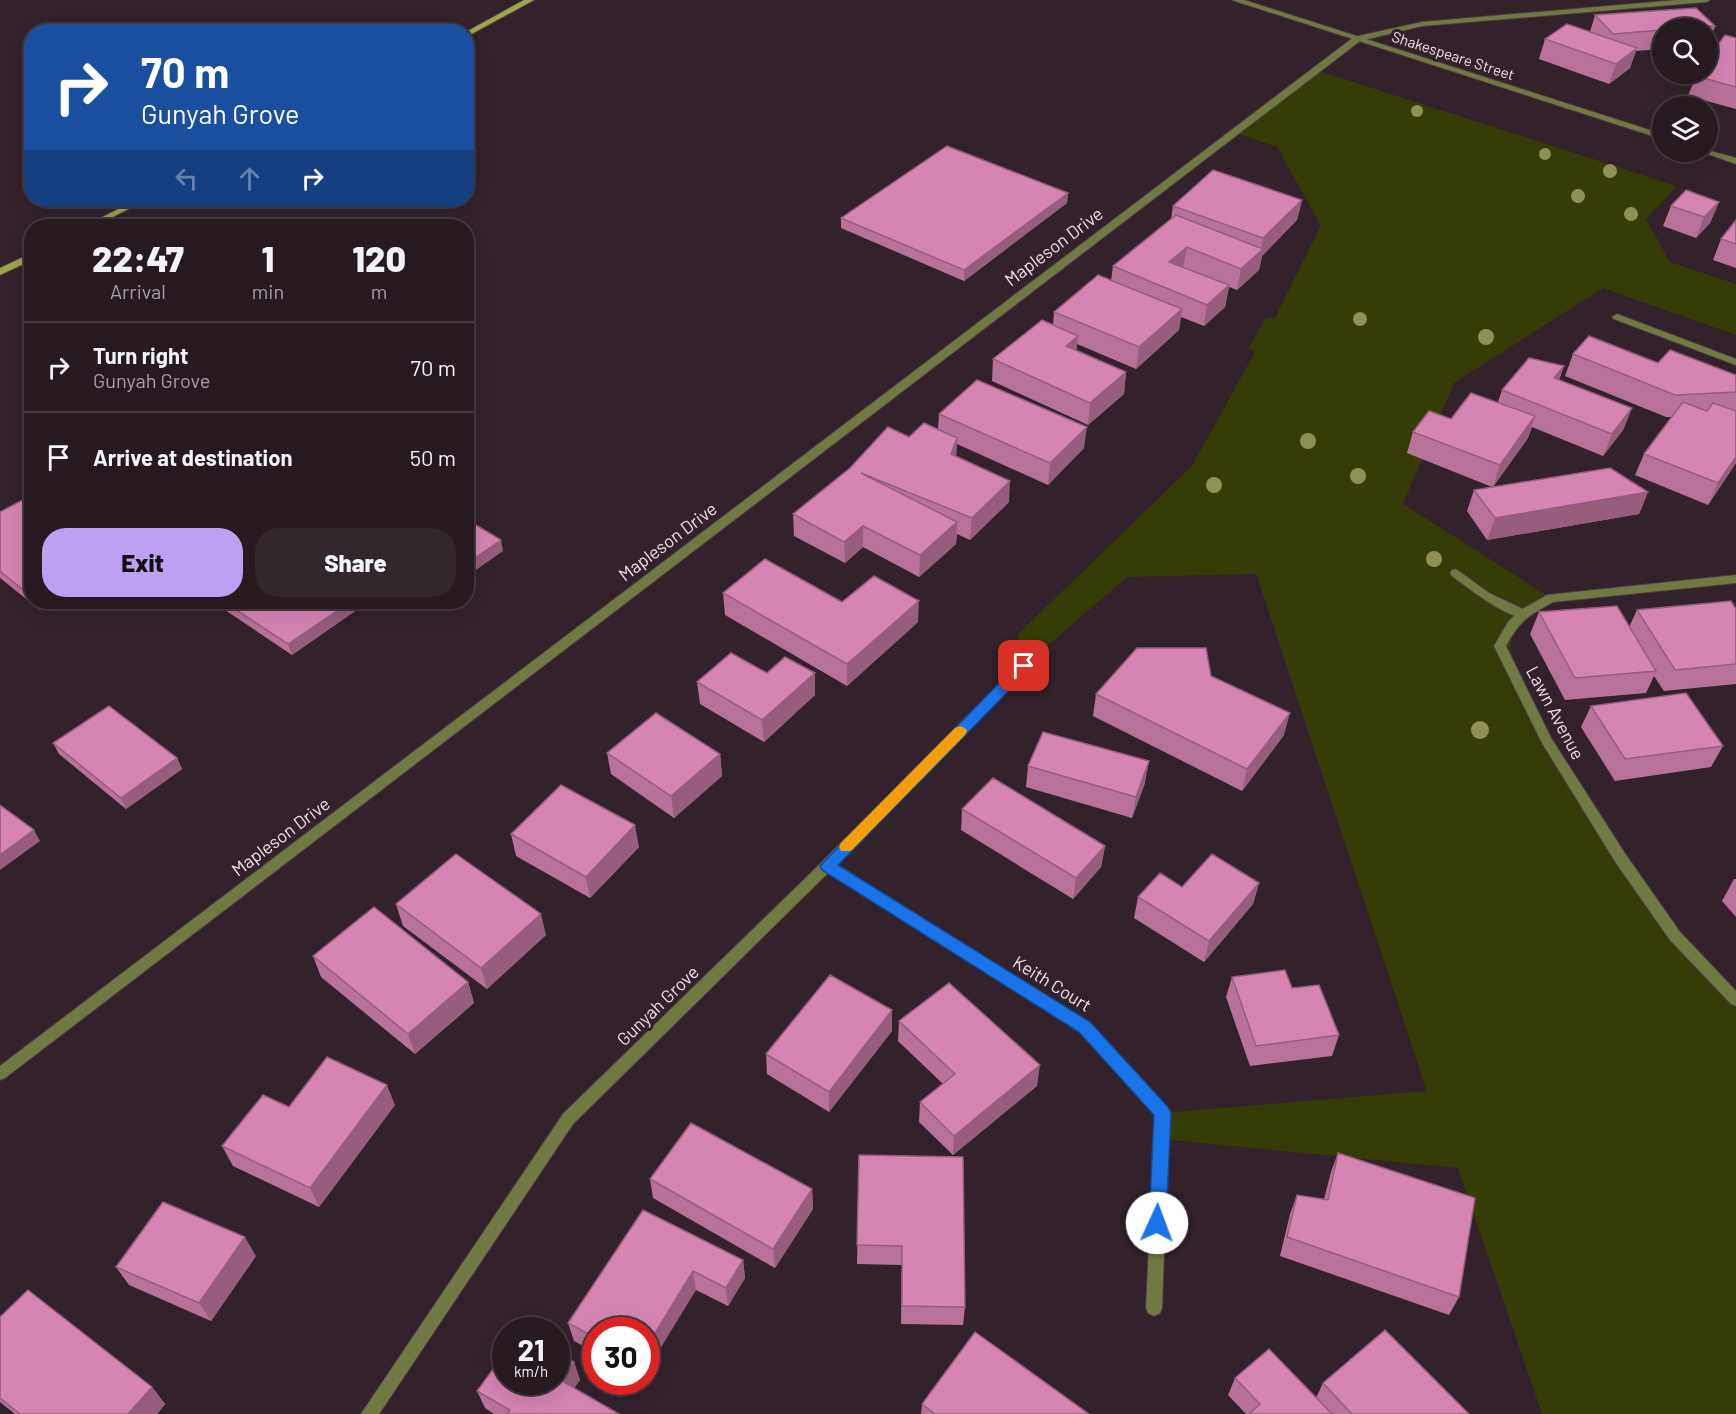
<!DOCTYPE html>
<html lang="en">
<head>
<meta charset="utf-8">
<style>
  body { margin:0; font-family:Barlow,sans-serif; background:#32262d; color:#f1f3f6; height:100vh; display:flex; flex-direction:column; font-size:22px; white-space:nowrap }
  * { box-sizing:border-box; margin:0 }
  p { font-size:20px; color:#a4a0a5 }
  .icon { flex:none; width:33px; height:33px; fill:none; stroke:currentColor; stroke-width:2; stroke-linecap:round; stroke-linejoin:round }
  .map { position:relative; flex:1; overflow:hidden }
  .details { position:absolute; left:24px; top:219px; width:450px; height:390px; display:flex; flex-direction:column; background:#261920; border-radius:24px; box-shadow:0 6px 24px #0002,0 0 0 2px #42383e }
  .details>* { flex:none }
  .guide { position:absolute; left:24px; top:24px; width:450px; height:183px; border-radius:24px; box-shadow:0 6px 24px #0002,0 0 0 2px #42383e; background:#1a4fa0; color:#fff; overflow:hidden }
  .tools { position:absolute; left:1652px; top:18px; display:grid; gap:12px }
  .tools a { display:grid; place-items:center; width:66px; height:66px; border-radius:50%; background:#261920; box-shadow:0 6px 24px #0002,0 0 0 2px #42383e; font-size:30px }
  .speed { position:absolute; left:492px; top:1317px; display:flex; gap:12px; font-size:30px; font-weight:700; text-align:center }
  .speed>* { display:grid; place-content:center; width:78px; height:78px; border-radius:50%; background:#261920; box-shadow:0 6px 24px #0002,0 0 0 2px #42383e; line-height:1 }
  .speed small { font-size:15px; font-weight:400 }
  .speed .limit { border:9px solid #d22; background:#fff; color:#111 }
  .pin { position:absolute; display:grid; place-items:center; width:51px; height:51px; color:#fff; margin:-26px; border-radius:12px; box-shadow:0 3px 9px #0006 }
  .me { position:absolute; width:66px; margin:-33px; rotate:2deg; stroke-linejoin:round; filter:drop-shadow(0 0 4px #0008) }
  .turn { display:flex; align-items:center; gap:21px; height:126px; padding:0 18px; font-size:27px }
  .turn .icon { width:78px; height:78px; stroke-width:2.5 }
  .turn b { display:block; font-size:42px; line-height:51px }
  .lanes { display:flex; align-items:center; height:57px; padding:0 18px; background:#0003; justify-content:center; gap:30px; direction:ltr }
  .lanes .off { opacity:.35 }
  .eta { display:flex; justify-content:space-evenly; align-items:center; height:102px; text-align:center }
  .eta b { font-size:36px; font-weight:800; line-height:42px }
  .action { display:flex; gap:12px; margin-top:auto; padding:12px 18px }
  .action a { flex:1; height:69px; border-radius:24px; background:#bca0f2; color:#111; font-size:24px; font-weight:800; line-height:69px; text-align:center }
  .action a+a { background:#32262d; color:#f1f3f6 }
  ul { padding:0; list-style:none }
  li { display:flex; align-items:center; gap:18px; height:90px; padding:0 18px; border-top:2px solid #42383e }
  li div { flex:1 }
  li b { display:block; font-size:22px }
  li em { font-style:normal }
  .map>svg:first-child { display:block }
</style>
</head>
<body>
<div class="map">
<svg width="1736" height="1414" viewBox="0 0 1736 1414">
  <rect width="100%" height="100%" fill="#33212b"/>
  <path fill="#363c06" d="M1316,70L1677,186L1646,219L1670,262L1736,284V335L1603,288L1454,383L1403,504L1551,598L1512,625L1511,653L1535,724L1640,889L1736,995V1414H1542L1458,1168L1161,1139L1162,1113L1427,1091L1256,574L1127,577L1024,666L1017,635L1192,466L1255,352L1248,349L1266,318H1275L1321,226L1277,147L1235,132Z"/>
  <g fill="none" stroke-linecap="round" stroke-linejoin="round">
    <defs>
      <path id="service" d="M1456,569L1489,593L1527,611L1529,614L1527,617C1509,621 1467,587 1452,576L1450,573L1452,570Z"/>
      <path id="minor" d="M1678,0H1710L1706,2L1422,26L1360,41L5,1078L0,1080V1066L1354,37L1422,22Z
        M1617,314L1736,359V365L1614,319L1612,317Z
        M1736,575V583L1553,602C1528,616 1520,620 1506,646L1551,738L1626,855L1680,932L1736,991V1006L1731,1004L1670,940L1616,863L1542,743L1494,646L1508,622L1519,611L1547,595Z
        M1024,662L1028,663L1030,666L1028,669L836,865L1090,1023L1167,1108L1169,1113L1162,1308L1160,1313L1154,1316L1148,1313L1146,1308L1155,1115L1080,1031L828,873L573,1124L379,1414H361L563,1114L822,862L1020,663Z"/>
      <path id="tertiary" d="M1232,0H1244L1662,134V139Z
        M1707,150L1736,158V164L1702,152H1707Z"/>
      <path id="secondary" d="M524,0H534L466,37V32Z
        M136,200H146L95,226H85Z
        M32,253V260L0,275V268Z"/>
    </defs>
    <use href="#service" stroke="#4d3c45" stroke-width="2"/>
    <use href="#minor" stroke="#4d3c45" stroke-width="2"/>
    <use href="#tertiary" stroke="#4d3c45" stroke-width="2"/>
    <use href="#secondary" stroke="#4d3c45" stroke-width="2"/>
    <use href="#service" fill="#717942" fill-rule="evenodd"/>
    <use href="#minor" fill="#717942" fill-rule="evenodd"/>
    <use href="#tertiary" fill="#717942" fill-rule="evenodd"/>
    <use href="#secondary" fill="#9ca84b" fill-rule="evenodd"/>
  </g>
  <g fill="#8f9053">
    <circle cx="1417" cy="111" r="6"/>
    <circle cx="1545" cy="154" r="6"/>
    <circle cx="1610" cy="171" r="7"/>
    <circle cx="1578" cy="196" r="7"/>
    <circle cx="1631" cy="214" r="7"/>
    <circle cx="1360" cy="319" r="7"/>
    <circle cx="1486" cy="337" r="8"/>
    <circle cx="1308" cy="441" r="8"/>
    <circle cx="1358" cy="476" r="8"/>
    <circle cx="1214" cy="485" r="8"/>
    <circle cx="1434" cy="559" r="8"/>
    <circle cx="1480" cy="730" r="9"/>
  </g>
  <path fill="#b8729a" d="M1595,15L1715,26L1708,46H1707V28H1662V49L1636,51L1630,68L1609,84L1539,59L1545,39L1590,32Z
    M1736,38V109L1688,96L1696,76Z
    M1068,193L1067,203L964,281L841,228V218Z
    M1302,200L1297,220L1262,256L1259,270L1237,290L1229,287L1225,307L1204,326L1181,317L1179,330L1136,369L1077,344L1076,350L1126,372L1124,394L1088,425L992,381L993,359L1053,325L1054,312L1111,281L1113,266L1171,219L1173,206Z
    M1719,202L1710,223L1696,238L1663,226L1671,206Z
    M1736,220V268L1713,260L1721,239Z
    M1573,354L1658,363L1736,375V463L1708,505L1635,475L1644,454L1672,417H1666L1565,376Z
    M1564,366L1559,380L1632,408L1623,430L1603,456L1532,427L1528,438L1493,487L1648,492L1639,514L1487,540L1467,511L1474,490L1492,487L1407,453L1413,432L1498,402L1502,390Z
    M939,414L1084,448L1048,485L957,444L956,457L1009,502L970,540L957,534L956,544L919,577L863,547L845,563L794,536L793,514L909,437L938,430Z
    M32,495V602H56L40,610L0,578V512Z
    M723,593L842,602L918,622L847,686L725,615Z
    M213,602H356L358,609L292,655Z
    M1736,609V684L1664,691L1654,676L1646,693L1565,700L1530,634L1539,612L1629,627L1637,610Z
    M767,673L815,695L764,742L700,704L697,682Z
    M1211,676L1284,735L1242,791L1093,716L1096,694Z
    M1591,706L1723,746L1711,767L1615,781L1581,727Z
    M53,743L177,758L182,769L126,809L59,754Z
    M607,753L720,754L722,776L674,818L611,774Z
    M1028,766L1145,783L1132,818L1026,787Z
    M962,809L1105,846L1101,867L1073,899L961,830Z
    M511,834L639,847L590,898L516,856Z
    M1734,879H1736V917L1722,901Z
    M1259,883L1253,904L1204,962L1134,918L1138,897L1182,887Z
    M396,904L546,935L487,989L403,926Z
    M313,956L468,982L474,1003L415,1054L321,977Z
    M1232,977L1292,988L1339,1035L1332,1056L1250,1066L1226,997Z
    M899,1021L1037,1086L953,1155L919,1122L920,1102L943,1084L898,1041Z
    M892,1031L829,1112L767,1074L766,1054Z
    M395,1105L319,1207L233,1166L222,1146L289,1107Z
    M1338,1153L1459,1297L1449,1315L1280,1256L1290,1214L1297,1195L1324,1199L1331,1172Z
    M859,1155L965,1307L963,1325L901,1324L902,1265L857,1264Z
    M650,1179L812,1189L813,1209L775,1268L653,1198Z
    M643,1210L743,1260L745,1278L728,1306L696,1290L646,1330H596V1353L574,1341L568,1323Z
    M256,1256L211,1321L129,1285L116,1267Z
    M0,1317L152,1387L165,1404L157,1414H15L0,1402Z
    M574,1362L580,1380L574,1388L619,1414H494L485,1408L477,1391Z
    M1235,1378L1316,1398L1323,1383L1469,1414H1246L1228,1395Z
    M922,1404L1089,1414H921Z"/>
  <path fill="#965d7d" d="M1637,48L1630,68L1609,84L1616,64Z
    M1068,193L1067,203L964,281V270Z
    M1302,200L1297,220L1262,256L1259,270L1237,290L1241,269L1261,251L1263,238Z
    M1719,202L1710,223L1696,238L1704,217Z
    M1187,247L1183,268L1169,262Z
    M1229,285L1225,307L1204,326L1207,305Z
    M1182,309L1179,330L1136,369L1139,347Z
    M1078,336L1076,357L1066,346Z
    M1564,366L1556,388L1554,378Z
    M1126,372L1124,394L1088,425L1090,403Z
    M1632,408L1623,430L1603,456L1612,434Z
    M1535,416L1528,438L1493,487L1500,465Z
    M1087,427L1084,448L1048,485L1050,463Z
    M957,438L956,460L951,454Z
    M1736,457V463L1708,505L1718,483Z
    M1010,481L1009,502L970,540L972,518Z
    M1648,492L1639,514L1487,540L1495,518Z
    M957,522L956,544L919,577L920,555Z
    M863,526V547L845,563L844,542Z
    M501,540L503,551L466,577V564Z
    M919,601L918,622L847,686V664Z
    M36,602H56L40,610Z
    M350,602H356L358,609L292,655L288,644Z
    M815,673V695L764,742L762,720Z
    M1290,713L1284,735L1242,791L1247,769Z
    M720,754L722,776L674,818L671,796Z
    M177,758L182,769L126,809L121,798Z
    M1149,761L1145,783L1132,818L1136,797Z
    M635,825L639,847L590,898L586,877Z
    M34,830L40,841L0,870V855Z
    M1105,846L1101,867L1073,899L1076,878Z
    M1259,883L1253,904L1204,962L1209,941Z
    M541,914L546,935L487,989L481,968Z
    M468,982L474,1003L415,1054L408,1034Z
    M892,1010V1031L829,1112V1092Z
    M1040,1065L1037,1086L953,1155L954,1136Z
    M387,1085L395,1105L319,1207L310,1188Z
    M812,1189L813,1209L775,1268L773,1249Z
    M245,1237L256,1256L211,1321L199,1303Z
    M743,1260L745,1278L728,1306L726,1288Z
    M693,1271L696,1290L646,1372V1348Z
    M574,1362L580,1380L567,1398L562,1381Z
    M152,1387L165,1404L157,1414H128Z"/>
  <path fill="#d685b3" stroke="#965d7d" stroke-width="1.5" d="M1696,8L1715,26L1686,28H1662V30L1613,34L1595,15Z
    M1567,24L1637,48L1616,64L1545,39Z
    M1725,35L1736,38V87L1696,76L1697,74H1707V60Z
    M947,146L1068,193L964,270L841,218Z
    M1213,170L1302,200L1263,238L1173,206Z
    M1686,190L1719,202L1704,217L1671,206Z
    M1176,215L1263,249L1241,269L1187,247L1169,262L1229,285L1207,305L1113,266Z
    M1736,220V244L1721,239Z
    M1098,275L1182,309L1139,347L1054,312Z
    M1042,320L1078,336L1066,346L1126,372L1090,403L993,359Z
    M1589,336L1658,363L1670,350L1736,375V392L1675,395L1573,354Z
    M1529,358L1564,366L1554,378L1632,408L1612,434L1502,390Z
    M977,380L1087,427L1050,463L939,414Z
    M1471,393L1535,416L1500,465L1413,432L1429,411L1451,419Z
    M1683,402L1707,411L1713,403L1736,411V457L1718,483L1644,454Z
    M924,423L957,438L951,454L1010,481L972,518L861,473L957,522L920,555L863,526L844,542L793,514L850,468L888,427L909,437Z
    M1610,468L1648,492L1495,518L1474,490Z
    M32,495V597L0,571V512Z
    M466,519L501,540L466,564Z
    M765,559L842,602L874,576L919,601L847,664L723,593Z
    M1731,601L1736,609V664L1675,670L1637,610Z
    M224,602H350L288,644Z
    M1617,606L1656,671L1575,678L1539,612Z
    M1137,648H1206L1211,676L1290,713L1247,769L1096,694Z
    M731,653L767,673L785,657L815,673L762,720L697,682Z
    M1686,693L1723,746L1625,759L1591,706Z
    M109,706L177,758L121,798L53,743Z
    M656,713L720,754L671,796L607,753Z
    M1043,732L1149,761L1136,797L1028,766Z
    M993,778L1105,846L1076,878L962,809Z
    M561,785L635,825L586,877L511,834Z
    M0,805L34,830L0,855Z
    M456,854L541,914L481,968L396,904Z
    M1212,854L1259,883L1209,941L1138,897L1160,873L1182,887Z
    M374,907L468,982L408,1034L313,956Z
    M1285,970L1292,988L1319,985L1339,1035L1256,1046L1232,977Z
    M830,975L892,1010L829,1092L766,1054Z
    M949,983L1040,1065L954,1136L920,1102L955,1074L899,1021Z
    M327,1057L387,1085L310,1188L222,1146L263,1095L289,1107Z
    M691,1123L812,1189L773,1249L650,1179Z
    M1338,1153L1475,1198L1459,1297L1287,1237L1297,1195L1328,1200Z
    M859,1155L963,1157L965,1307L902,1306V1246L857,1245Z
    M163,1202L245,1237L199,1303L116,1267Z
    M643,1210L743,1260L726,1288L693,1271L646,1348V1330H596V1338L568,1323Z
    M28,1290L152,1387L128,1414H20L0,1398V1317Z
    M1385,1330L1469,1414H1352L1323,1383Z
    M975,1332L1089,1414H935L922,1404Z
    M1269,1349L1332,1414H1249L1260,1404L1235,1378Z
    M506,1351V1382H556V1351L574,1362L562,1381L619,1414H507L510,1410L477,1391Z"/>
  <path fill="#1a73e8" stroke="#114b97" stroke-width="1.5" d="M1024,662L1029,663L1031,666L1029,670L838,865L1090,1022L1168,1107L1171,1113L1166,1223L1163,1229L1157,1231L1151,1229L1149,1223L1154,1115L1079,1032L822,870L820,866L1019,663Z"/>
  <path fill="#f59e0b" d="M960,726L965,728L967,731L965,735L851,851H841L839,847L841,843L955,728Z"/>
  <g text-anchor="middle" stroke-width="6" stroke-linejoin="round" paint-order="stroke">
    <g font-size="15" fill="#eee1e8" stroke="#33212b">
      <text transform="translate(1453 56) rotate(18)" y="5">Shakespeare Street</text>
    </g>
    <g font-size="18" fill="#eee1e8" stroke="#33212b">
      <text transform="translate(1054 247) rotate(-37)" y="6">Mapleson Drive</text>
      <text transform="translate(668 542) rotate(-37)" y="6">Mapleson Drive</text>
      <text transform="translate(1555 713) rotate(62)" y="6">Lawn Avenue</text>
      <text transform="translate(281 837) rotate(-37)" y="6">Mapleson Drive</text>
      <text transform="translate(1052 984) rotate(32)" y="6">Keith Court</text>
      <text transform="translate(658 1006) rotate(-44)" y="6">Gunyah Grove</text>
    </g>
  </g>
</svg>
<div class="tools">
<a><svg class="icon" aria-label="search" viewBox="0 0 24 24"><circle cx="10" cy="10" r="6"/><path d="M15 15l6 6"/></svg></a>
<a><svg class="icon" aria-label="layers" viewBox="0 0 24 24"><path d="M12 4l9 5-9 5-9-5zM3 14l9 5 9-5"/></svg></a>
</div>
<div class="speed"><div>21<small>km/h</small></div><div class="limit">30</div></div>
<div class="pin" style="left:1024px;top:666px;background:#d93025"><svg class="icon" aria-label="arrive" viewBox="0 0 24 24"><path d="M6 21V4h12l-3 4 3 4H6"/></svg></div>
<svg class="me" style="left:1157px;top:1223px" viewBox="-20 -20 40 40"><circle r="19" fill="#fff"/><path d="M0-13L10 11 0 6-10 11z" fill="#1a73e8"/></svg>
<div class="guide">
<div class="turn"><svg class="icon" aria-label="right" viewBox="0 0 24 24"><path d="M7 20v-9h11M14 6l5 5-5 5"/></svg><div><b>70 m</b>Gunyah Grove</div></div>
<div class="lanes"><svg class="icon off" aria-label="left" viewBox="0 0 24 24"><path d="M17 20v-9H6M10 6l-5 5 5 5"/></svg><svg class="icon off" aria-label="ahead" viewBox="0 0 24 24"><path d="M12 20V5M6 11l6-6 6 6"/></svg><svg class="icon" aria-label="right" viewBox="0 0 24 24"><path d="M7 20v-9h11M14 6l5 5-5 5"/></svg></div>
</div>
<section class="details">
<div class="eta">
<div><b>22:47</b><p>Arrival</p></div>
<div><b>1</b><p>min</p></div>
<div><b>120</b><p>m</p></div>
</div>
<ul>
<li><svg class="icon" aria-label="right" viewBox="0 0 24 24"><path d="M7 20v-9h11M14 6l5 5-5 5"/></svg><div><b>Turn right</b><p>Gunyah Grove</p></div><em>70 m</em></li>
<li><svg class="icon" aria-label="arrive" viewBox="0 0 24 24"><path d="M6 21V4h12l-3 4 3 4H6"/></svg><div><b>Arrive at destination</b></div><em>50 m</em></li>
</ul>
<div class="action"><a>Exit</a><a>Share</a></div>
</section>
</div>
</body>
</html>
